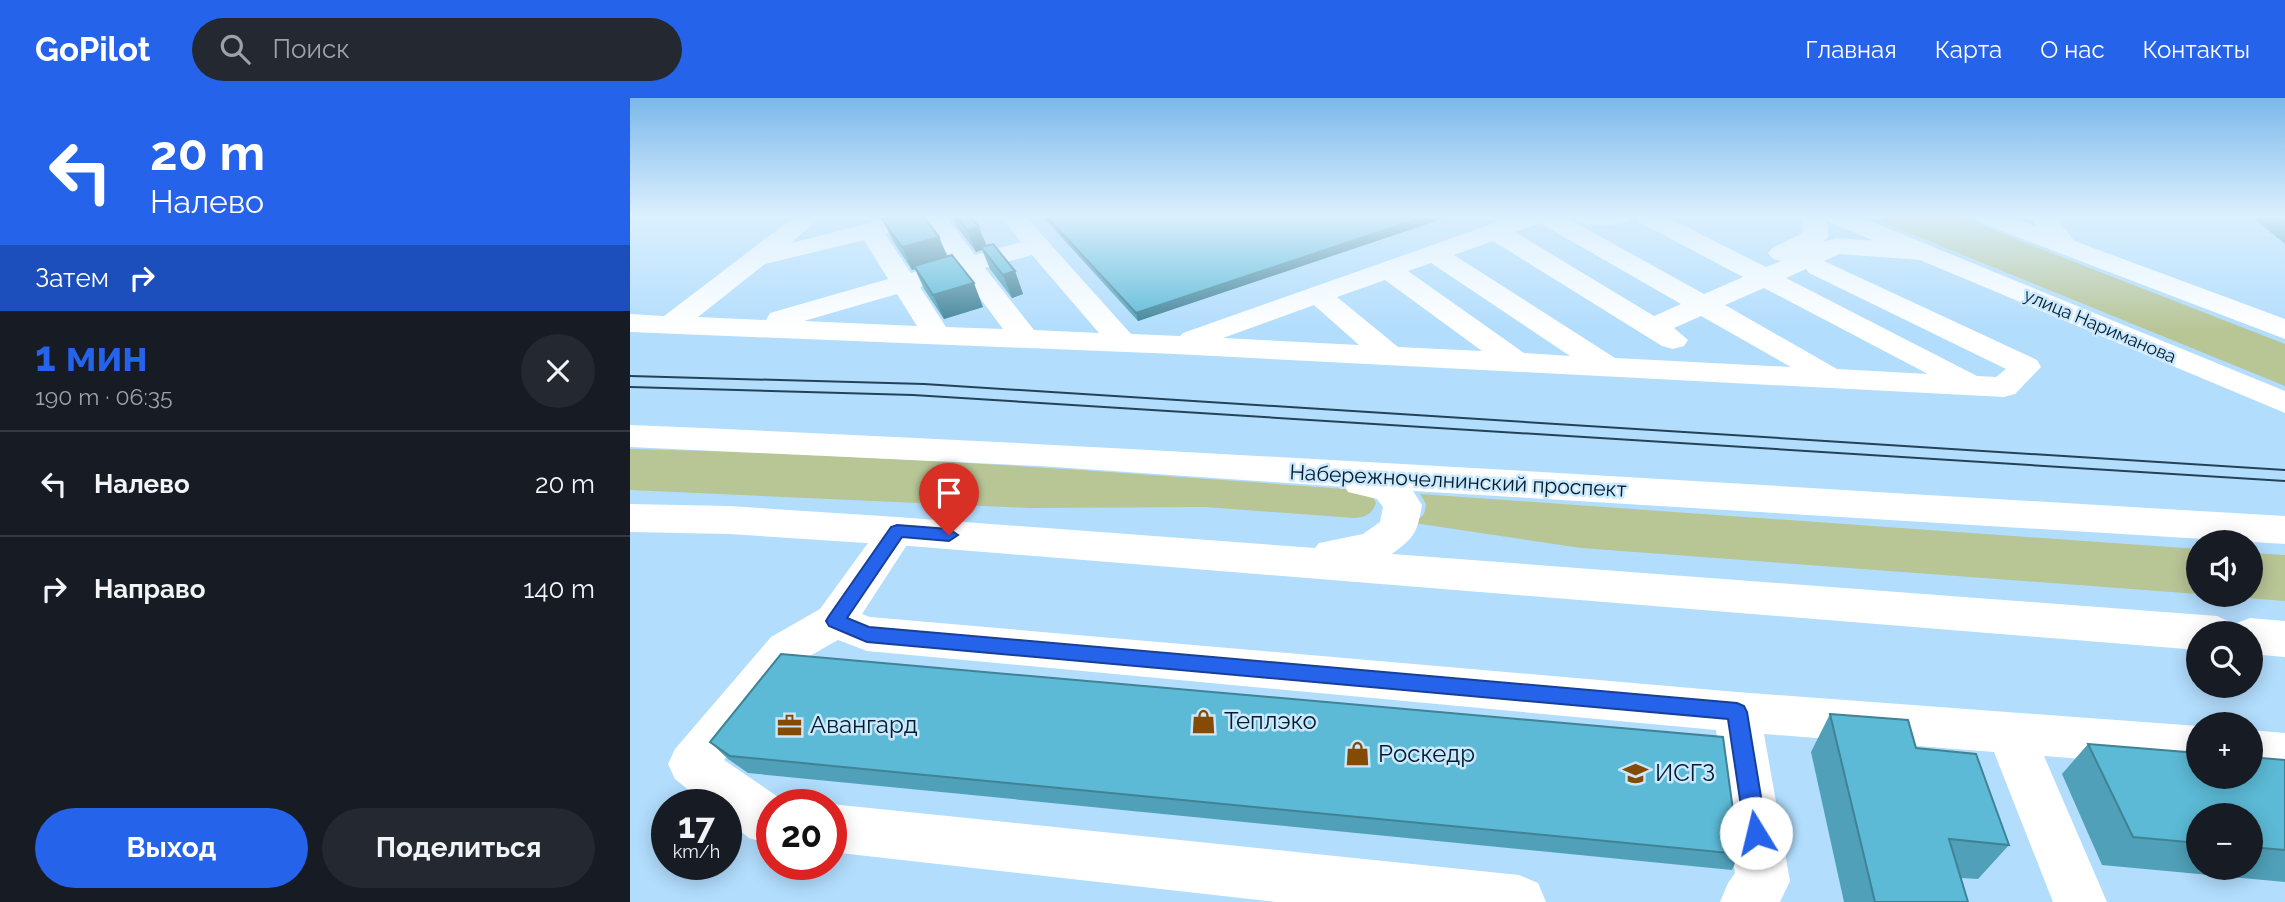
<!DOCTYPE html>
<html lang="ru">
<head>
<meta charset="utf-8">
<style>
  body { margin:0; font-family:Raleway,sans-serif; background:#242831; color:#f1f3f6; height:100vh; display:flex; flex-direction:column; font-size:26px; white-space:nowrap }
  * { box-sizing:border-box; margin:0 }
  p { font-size:23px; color:#9ea1a6 }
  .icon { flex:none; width:38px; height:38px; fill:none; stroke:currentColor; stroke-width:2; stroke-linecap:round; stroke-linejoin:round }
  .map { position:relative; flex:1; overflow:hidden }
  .panel { display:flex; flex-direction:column; background:#171b24; width:630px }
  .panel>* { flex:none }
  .banner { background:#2563eb; color:#fff; overflow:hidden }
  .tools { position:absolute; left:1556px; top:432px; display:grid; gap:14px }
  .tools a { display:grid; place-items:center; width:77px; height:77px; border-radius:50%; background:#171b24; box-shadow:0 4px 18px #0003; font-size:35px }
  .speed { position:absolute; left:21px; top:691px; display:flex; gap:14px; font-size:35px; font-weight:700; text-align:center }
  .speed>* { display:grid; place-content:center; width:91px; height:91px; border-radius:50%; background:#171b24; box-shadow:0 4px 18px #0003; line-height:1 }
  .speed small { font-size:18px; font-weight:400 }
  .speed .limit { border:10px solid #d22; background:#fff; color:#111 }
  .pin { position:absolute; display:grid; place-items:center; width:60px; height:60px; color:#fff; margin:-72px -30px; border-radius:50% 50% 50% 0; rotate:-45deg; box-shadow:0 0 7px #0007 }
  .pin .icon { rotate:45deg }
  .me { position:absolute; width:77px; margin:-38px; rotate:351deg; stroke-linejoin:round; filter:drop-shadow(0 0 5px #0008) }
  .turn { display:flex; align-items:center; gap:24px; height:147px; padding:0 35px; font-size:32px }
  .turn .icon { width:91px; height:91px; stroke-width:2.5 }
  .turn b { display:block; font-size:49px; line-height:60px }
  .then { display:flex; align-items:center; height:66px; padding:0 35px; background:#0003; gap:14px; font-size:26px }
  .round { display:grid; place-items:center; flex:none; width:74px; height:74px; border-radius:37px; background:#242831 }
  .summary { display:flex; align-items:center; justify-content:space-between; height:119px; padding:0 35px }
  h1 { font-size:42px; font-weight:700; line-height:52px; color:#2563eb }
  .button { display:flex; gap:14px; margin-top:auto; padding:14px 35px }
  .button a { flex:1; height:80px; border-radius:42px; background:#2563eb; color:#fff; font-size:28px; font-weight:700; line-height:80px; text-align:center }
  .button a+a { background:#242831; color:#f1f3f6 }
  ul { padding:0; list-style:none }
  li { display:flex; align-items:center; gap:21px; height:105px; padding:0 35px; border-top:2px solid #363941 }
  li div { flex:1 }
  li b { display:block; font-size:26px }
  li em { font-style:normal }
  header { display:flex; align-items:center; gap:42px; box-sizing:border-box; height:98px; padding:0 35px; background:#2563eb; color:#fff }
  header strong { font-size:33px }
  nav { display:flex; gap:38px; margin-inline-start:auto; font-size:24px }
  .search { width:490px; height:63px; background:#242831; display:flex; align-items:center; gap:18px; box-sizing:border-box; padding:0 24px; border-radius:38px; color:#9ea1a6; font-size:26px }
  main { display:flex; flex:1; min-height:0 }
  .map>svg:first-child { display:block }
</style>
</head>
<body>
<header>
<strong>GoPilot</strong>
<div class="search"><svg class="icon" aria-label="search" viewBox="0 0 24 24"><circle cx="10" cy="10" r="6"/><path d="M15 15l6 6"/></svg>Поиск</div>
<nav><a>Главная</a><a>Карта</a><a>О нас</a><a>Контакты</a></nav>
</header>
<main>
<section class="panel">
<div class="banner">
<div class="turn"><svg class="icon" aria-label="left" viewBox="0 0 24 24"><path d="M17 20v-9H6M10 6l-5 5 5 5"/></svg><div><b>20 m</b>Налево</div></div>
<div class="then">Затем<svg class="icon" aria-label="right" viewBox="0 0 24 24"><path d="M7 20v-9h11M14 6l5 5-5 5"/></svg></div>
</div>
<div class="summary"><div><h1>1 мин</h1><p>190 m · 06:35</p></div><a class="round"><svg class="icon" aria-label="close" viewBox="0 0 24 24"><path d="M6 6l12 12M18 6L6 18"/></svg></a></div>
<ul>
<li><svg class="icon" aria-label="left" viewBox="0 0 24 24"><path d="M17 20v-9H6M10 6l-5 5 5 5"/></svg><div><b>Налево</b></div><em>20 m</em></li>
<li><svg class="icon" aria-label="right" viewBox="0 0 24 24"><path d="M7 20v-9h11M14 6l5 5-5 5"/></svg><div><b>Направо</b></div><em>140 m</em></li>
</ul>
<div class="button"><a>Выход</a><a>Поделиться</a></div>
</section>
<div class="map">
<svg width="1655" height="804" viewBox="0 0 1655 804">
  <rect width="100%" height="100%" fill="#b2ddfd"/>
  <path fill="#b8c595" d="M1250,119H1329L1655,246V288L1252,124Z
    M0,351C243,356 486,374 729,392L742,397L746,405C742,416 736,419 725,420L575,409L400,410L0,392Z
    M790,396L1568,451V496L951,450L784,425L794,416L796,406Z
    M1621,455L1655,457V503L1578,497H1620Z"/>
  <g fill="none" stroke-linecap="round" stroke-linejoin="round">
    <path fill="#fff" fill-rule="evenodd" d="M164,119H191L161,145L263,119H316L345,157L391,144L371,119H396L501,236L550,238L553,235L882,119H935L1074,196L1113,179L1009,124L1006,119H1037L1136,169L1151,163L1142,160L1138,155L1142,150L1173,135L1172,119H1196L1199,138L1193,144L1206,140L1292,146L1301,149L1305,154L1301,159L1292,162L1209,156L1194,163L1407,262L1411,269L1385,296L1374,299L545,256L0,234V216L34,218ZM910,125L1051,206L1024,218L885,134ZM295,126L323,163L281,175L255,136ZM234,142L258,181L140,215L136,222L68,219L135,166ZM863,143L1032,248L1043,251L1054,248L1058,242L1044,230L1071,218L1161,269L985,260L824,157ZM402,157L469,235L404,232L355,170ZM801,165L940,258L894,255L778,173ZM1176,171L1179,175L1376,271L1366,279L1347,278L1156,180ZM333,177L373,231L316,229L290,189ZM755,182L852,253L768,249L707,199ZM1134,190L1298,276L1207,271L1095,207ZM267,196L287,228L174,223ZM684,207L729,247L593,240Z
      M944,119H999L996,124C981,128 962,128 947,124Z
      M1401,119H1426L1449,149L1445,154C1422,160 1412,136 1401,119Z
      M267,420L280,423L286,433L232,516L240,519L1107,594L1568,628V670L1414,658L1477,804H1423L1364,654L1134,636L1160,783L1150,804H1090L1098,785L1105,775L1086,632L237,553L208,542L171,563L94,662L160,707H142V747L119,740L96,722V707H77L45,681L38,666L45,651L141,539L190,511L254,423Z
      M1620,632L1655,635V677L1620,674Z
      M201,706L889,777L908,785L916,804H646L201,754V707H198Z"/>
    <path fill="#fff" fill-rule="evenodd" d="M1195,119H1230L1655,293V315L1199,124Z
      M1344,119H1380L1655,221V241L1348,124Z
      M0,327C552,350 1103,386 1655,418V446L783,393L792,407C787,435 785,439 762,456L1587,518L1604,526L1620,520L1655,523V559L1620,556V536H1568V552L267,447L99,436L0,434V406L99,408L267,419L685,450L689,445L733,436L750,424L753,409L747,401L718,394L715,389L410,368L0,349Z"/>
    <path stroke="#234257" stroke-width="2" d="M0,278L294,286L1655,372
      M0,289L283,297L1655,383"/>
  </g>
  <path fill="#4fa0b8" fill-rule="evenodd" d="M322,119H341L356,147L385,173L393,196L382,200L360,171L352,152L346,154L325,126Z
    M413,119H818L508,223Z
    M1622,119H1655V146Z
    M252,121L309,139L317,159L353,209L314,221L294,191L285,171L282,172L263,143Z
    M1200,616L1286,650L1379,747L1348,781L1331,780L1338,804H1214L1181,654Z
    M80,644L1109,756L1102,772L118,675L98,661Z
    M1458,646L1655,662V784L1472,767L1432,676ZM1568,718H1620V770H1568Z"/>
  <path fill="#408296" d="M794,119H818L508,223L506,215Z
    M349,129L358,151L351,149L352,152L346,154L337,132Z
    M309,139L319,162L284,168L285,171L282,172L272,149Z
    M385,173L393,196L382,200L373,177Z
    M344,185L353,209L314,221L303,197Z"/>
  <path fill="#5cbad6" stroke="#408296" stroke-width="2" d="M259,119H294L309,139L272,149L252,121Z
    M327,119H341L349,129L337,132Z
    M417,119H794L506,215Z
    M363,146L385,173L373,177L351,149Z
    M322,157L344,185L303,197L284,168Z
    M151,556L1093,639L1109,756L100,658L80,644Z
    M1200,616L1278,622L1286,650L1346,656L1379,747L1319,741L1338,804H1245Z
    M1458,646L1568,655V679H1620V659L1655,662V752L1620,749V718H1568V745L1503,739Z"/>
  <linearGradient id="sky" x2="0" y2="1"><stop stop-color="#7cb8eb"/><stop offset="0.51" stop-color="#dcf0fe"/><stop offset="1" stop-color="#dcf0fe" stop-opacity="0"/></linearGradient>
  <rect width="1655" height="232" fill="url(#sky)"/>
  <path fill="#2563eb" stroke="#184099" stroke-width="2" d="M267,427L319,431L328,437L319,443L272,439L217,520L239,529L1107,605L1114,608L1117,614L1137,735L1134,742L1126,745L1118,742L1115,735L1098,621L237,544L199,528L196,523L199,518L261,429Z"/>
  <defs>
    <symbol id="shop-bare" viewBox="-9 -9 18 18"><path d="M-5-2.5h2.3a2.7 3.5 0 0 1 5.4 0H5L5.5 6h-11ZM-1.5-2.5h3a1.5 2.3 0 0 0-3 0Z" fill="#854a04" stroke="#cce8fd" stroke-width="2.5" paint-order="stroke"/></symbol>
    <symbol id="office-bare" viewBox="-9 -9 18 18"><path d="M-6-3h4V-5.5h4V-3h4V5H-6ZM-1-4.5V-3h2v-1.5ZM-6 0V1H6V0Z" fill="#854a04" stroke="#cce8fd" stroke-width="2.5" paint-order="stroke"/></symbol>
    <symbol id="university-bare" viewBox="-9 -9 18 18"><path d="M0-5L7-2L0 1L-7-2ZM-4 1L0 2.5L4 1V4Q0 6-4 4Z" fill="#854a04" stroke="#cce8fd" stroke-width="2.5" paint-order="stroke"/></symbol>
  </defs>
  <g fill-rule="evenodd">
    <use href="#shop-bare" x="556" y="606" width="35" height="35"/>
    <use href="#office-bare" x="142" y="610" width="35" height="35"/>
    <use href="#shop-bare" x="710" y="638" width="35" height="35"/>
    <use href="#university-bare" x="988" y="658" width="35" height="35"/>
  </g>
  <g text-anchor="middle" stroke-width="5" stroke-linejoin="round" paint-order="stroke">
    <g font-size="18" fill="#001c2f" stroke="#cce8fd">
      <text transform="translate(1470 228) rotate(23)" y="6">улица Нариманова</text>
    </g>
    <g font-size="21" fill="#001c2f" stroke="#cce8fd">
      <text transform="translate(828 383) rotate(3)" y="7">Набережночелнинский проспект</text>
    </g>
    <g font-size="24" fill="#001c2f" stroke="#cce8fd" text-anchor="start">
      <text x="594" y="631">Теплэко</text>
      <text x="180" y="635">Авангард</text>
      <text x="748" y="664">Роскедр</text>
      <text x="1025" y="683">ИСГЗ</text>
    </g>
  </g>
</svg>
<div class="tools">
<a><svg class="icon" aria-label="sound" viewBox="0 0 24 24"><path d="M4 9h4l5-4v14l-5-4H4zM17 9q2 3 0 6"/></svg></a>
<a><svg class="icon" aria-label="search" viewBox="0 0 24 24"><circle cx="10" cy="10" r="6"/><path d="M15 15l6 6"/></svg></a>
<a>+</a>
<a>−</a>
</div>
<div class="speed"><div>17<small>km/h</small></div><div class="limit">20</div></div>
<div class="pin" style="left:319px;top:437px;background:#d93025"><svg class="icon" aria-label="arrive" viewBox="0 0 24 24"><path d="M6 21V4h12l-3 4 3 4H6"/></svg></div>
<svg class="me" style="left:1126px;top:735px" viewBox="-20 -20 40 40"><circle r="19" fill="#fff"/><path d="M0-13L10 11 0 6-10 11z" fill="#2563eb"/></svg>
</div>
</main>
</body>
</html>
